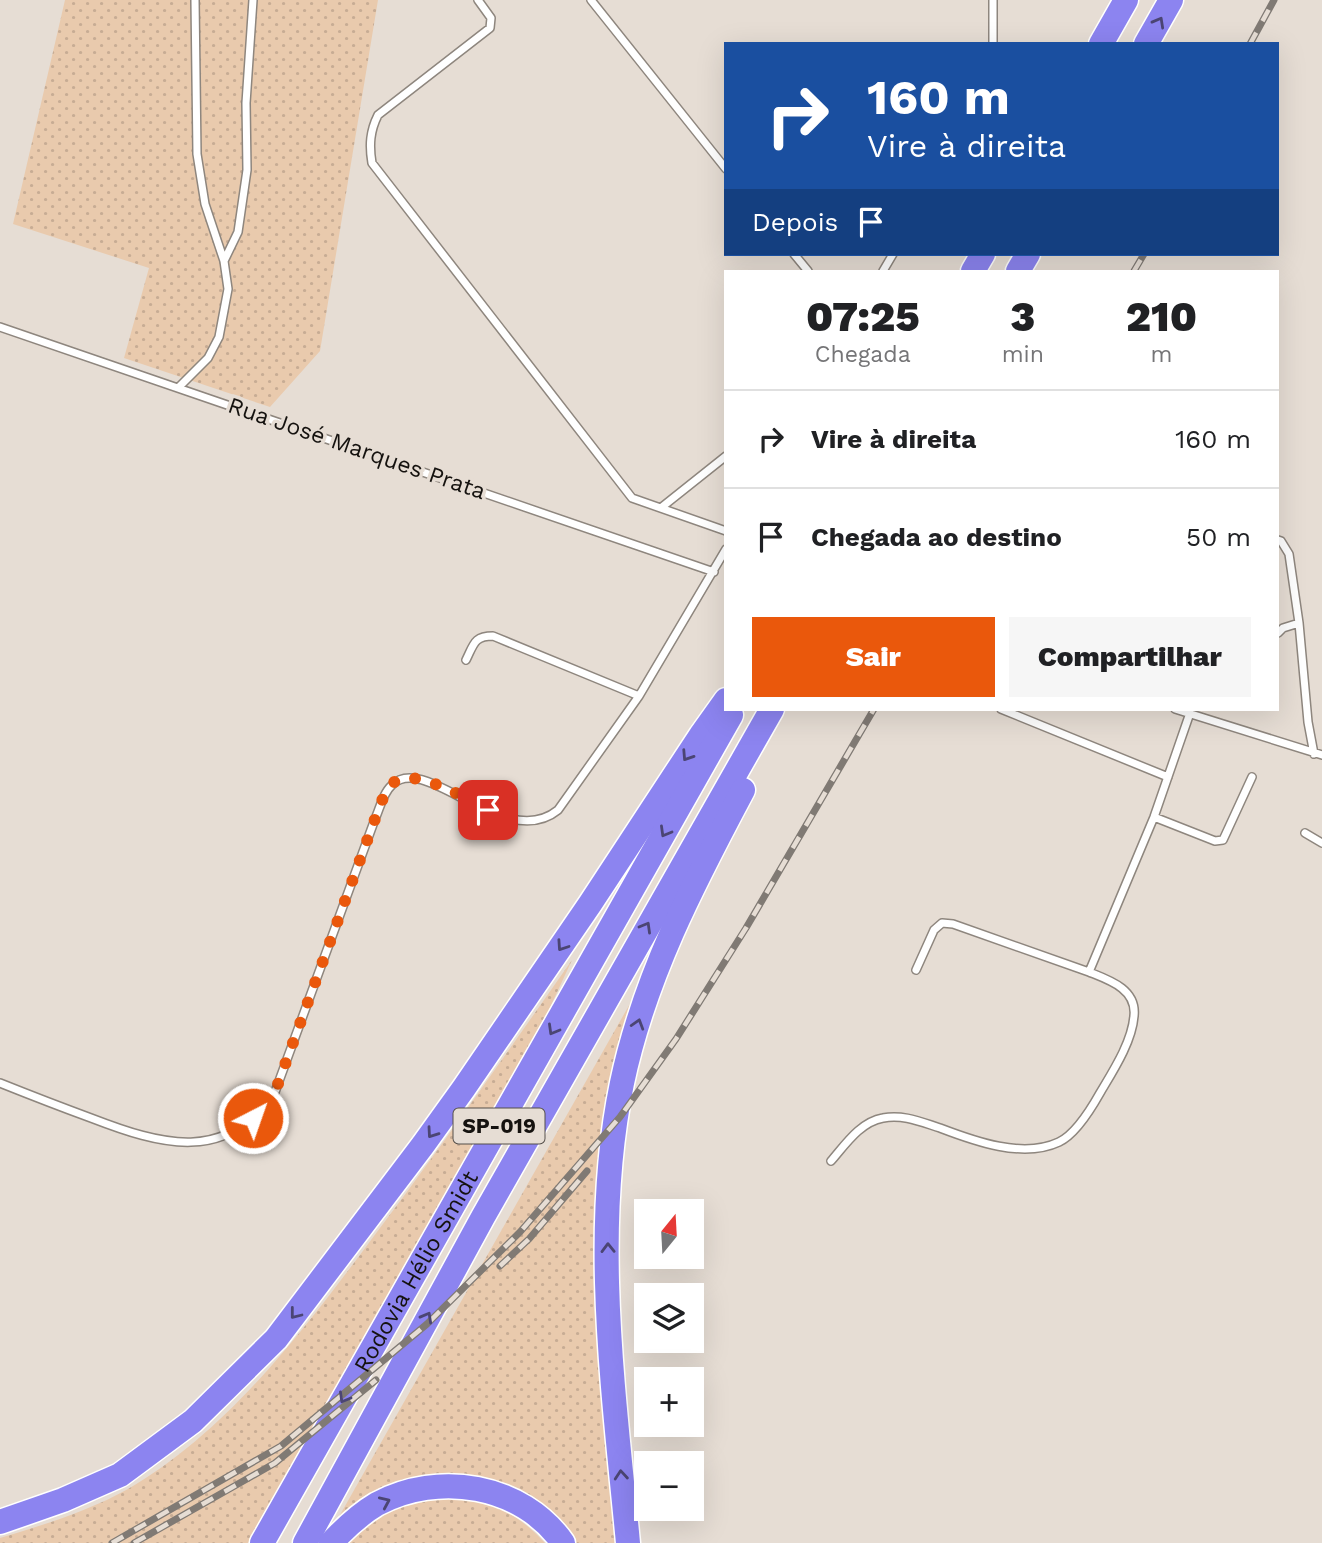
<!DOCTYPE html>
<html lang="pt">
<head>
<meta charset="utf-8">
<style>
  body { margin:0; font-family:"Work Sans",sans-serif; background:#f6f6f6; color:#202124; height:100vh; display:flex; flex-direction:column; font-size:26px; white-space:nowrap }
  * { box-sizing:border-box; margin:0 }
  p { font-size:23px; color:#757577 }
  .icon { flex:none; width:38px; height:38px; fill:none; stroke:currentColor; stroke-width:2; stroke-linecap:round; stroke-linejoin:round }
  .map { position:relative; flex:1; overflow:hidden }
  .sheet { position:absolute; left:724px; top:270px; width:555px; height:441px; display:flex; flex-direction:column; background:#fff; border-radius:0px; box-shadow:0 7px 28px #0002 }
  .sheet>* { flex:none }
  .guide { position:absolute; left:724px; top:42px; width:555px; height:214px; border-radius:0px; box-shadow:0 7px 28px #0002; background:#1a4fa0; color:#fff; overflow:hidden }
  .needle { width:46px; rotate:18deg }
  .tools { position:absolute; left:634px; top:1199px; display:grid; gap:14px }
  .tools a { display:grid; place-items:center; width:70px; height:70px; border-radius:0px; background:#fff; box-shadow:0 7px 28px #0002; font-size:35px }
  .pin { position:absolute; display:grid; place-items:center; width:60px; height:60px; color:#fff; margin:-30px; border-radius:14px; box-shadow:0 4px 10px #0006 }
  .me { position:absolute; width:77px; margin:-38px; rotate:41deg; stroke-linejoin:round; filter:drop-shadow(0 0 5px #0008) }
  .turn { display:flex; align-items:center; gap:24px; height:147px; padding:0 28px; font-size:32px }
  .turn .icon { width:91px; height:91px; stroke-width:2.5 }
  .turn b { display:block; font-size:49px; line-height:60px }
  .then { display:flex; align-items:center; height:66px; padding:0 28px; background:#0003; gap:14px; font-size:26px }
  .eta { display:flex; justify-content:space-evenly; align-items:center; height:119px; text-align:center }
  .eta b { font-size:42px; font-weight:800; line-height:49px }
  .cta { display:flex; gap:14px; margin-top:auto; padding:14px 28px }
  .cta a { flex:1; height:80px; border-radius:0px; background:#ea580c; color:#fff; font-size:28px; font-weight:800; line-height:80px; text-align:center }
  .cta a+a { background:#f6f6f6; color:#202124 }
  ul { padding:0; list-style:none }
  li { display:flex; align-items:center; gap:21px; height:98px; padding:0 28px; border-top:2px solid #e0e0e0 }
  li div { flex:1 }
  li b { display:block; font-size:26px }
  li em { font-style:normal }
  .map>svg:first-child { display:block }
</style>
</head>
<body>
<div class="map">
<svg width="1322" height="1543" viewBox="0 0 1322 1543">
  <defs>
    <pattern id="grass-dots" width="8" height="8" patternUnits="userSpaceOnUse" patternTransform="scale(1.75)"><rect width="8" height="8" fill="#e9caad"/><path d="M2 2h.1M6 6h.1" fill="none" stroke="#c7ac94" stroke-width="1.8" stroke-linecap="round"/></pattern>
  </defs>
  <rect width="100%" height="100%" fill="#e6ddd4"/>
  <path fill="url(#grass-dots)" d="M65,0H378L320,351L270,407L124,358L149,268L13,224Z
    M572,960L517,1079L248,1543H0V1538C43,1525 89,1511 128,1489C227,1432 304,1330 371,1240C440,1149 506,1054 572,960Z
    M640,986L616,1083L621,1543H574L473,1480L332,1529Z
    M443,1497C490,1501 512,1508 545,1543H343C381,1512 394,1504 443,1497Z"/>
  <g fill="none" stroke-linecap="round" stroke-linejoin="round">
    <defs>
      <path id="lane" d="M478,0L491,18L490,28L378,115C370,131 369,145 372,163L632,498L726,531
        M591,0L726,169
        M993,44V0
        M794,254L808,271
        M224,261L238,232L247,170L246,103L253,0
        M883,271L893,254
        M0,327L714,572
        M179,387L208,358L219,337L228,289L224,261L205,204L197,154L195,0
        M662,507L726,456
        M1278,540L1281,541L1289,554L1299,623L1308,722L1314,754
        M1278,633L1283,628L1299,623
        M466,660C474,644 474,636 493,636L639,696
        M1001,709L1168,777
        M1175,709L1322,755
        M1154,817L1215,841L1223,840L1252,777
        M1305,833L1322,843
        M916,970L934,930L942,923L953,924L1089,972
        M0,1083C30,1095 61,1107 91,1118C161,1145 226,1164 275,1092L375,819C380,808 383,793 392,785C425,751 505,853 558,810L639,696L726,549
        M831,1161C845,1145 860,1122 883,1118C903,1114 921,1122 940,1128C974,1141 1023,1159 1059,1142C1076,1134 1091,1109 1100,1093C1113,1071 1132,1042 1134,1016C1137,989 1109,980 1089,972L1154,817L1190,713"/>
      <g id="highway">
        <path d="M1101,44L1126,0"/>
        <path d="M1146,44L1171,0"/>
        <path d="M973,271L983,254"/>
        <path d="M1018,271L1028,254"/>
        <path d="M0,1522L63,1500L120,1475L193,1421L276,1339L423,1145L464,1088L590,904L701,735L726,700"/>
        <path id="s1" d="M262,1543L731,715"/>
        <path d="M305,1543L483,1217L772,709"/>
        <path d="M331,1543C344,1529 360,1514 377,1504C438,1471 522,1484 563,1543"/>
        <path d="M628,1543C614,1394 591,1232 622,1083C644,978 693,884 743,790"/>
      </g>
    </defs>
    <use href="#lane" stroke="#8e867e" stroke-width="10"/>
    <use href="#highway" stroke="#fff" stroke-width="27"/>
    <use href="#lane" stroke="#fff" stroke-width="7"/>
    <use href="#highway" stroke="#8c84f0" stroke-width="24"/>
    <defs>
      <path id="rail" d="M1250,44L1274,0
        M1134,271L1144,254
        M500,1266L529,1239L587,1171
        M112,1543L281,1446L427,1324L520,1232L620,1117L676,1039L746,928L874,709
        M134,1543L275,1463L376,1380"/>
    </defs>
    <use href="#rail" stroke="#807a74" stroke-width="7"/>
    <use href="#rail" stroke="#e6ddd4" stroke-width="4.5" stroke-dasharray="13" stroke-linecap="butt"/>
  </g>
  <defs><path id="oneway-chevron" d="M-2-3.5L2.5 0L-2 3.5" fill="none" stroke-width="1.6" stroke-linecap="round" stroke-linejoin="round" transform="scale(1.75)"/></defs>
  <g stroke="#4b4574">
    <use href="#oneway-chevron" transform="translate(1159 22) rotate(-61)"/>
    <use href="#oneway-chevron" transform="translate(687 756) rotate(123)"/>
    <use href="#oneway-chevron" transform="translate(665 832) rotate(120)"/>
    <use href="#oneway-chevron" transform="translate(646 927) rotate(-60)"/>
    <use href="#oneway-chevron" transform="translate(562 946) rotate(124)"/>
    <use href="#oneway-chevron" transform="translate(638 1024) rotate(-73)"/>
    <use href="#oneway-chevron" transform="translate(553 1030) rotate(120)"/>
    <use href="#oneway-chevron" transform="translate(432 1133) rotate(125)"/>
    <use href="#oneway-chevron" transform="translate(608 1248) rotate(-91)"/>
    <use href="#oneway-chevron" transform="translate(295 1314) rotate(128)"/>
    <use href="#oneway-chevron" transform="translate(427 1317) rotate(-61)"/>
    <use href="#oneway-chevron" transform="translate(344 1398) rotate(120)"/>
    <use href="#oneway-chevron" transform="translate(621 1475) rotate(-95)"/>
    <use href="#oneway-chevron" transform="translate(385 1502) rotate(-24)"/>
  </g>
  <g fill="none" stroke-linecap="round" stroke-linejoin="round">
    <path stroke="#ea580c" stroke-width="12" stroke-dasharray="0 21.6" d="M253,1118L265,1107L275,1092L375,819C380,808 383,793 392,784C412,764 467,800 488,810"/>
  </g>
  <g text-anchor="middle" stroke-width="7" stroke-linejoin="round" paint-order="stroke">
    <rect fill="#e6ddd4" stroke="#544f4a" stroke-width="2" x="453.5" y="1108.5" width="91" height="35" rx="5"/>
    <g font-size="21" font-weight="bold" fill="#15120f">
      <text x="499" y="1133">SP-019</text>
    </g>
    <g font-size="23" fill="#15120f" stroke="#e6ddd4">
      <text transform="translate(357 448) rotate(19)" y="8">Rua José Marques Prata</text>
      <text dy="8" stroke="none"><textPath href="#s1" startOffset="312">Rodovia Hélio Smidt</textPath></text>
    </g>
  </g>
</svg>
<div class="tools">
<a><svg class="needle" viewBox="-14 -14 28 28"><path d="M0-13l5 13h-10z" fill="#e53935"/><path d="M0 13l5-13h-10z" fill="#757577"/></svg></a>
<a><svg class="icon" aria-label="layers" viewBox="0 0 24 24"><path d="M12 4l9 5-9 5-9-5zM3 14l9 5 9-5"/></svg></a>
<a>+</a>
<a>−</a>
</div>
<div class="pin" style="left:488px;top:810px;background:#d93025"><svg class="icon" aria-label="arrive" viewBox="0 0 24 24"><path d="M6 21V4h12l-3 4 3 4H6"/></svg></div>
<svg class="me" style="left:253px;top:1118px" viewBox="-20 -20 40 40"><circle r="17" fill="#ea580c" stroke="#fff" stroke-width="3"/><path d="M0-11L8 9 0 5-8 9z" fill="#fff"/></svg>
<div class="guide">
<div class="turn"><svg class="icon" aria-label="right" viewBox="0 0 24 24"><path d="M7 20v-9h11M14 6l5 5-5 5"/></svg><div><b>160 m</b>Vire à direita</div></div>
<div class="then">Depois<svg class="icon" aria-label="arrive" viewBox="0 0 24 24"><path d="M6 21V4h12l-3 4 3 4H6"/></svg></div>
</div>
<section class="sheet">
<div class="eta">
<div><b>07:25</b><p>Chegada</p></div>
<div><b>3</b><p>min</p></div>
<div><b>210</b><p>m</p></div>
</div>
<ul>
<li><svg class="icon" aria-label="right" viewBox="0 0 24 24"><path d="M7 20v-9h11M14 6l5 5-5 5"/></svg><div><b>Vire à direita</b></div><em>160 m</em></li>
<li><svg class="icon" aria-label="arrive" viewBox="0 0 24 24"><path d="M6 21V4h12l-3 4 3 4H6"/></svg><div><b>Chegada ao destino</b></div><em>50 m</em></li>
</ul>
<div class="cta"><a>Sair</a><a>Compartilhar</a></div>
</section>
</div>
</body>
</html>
